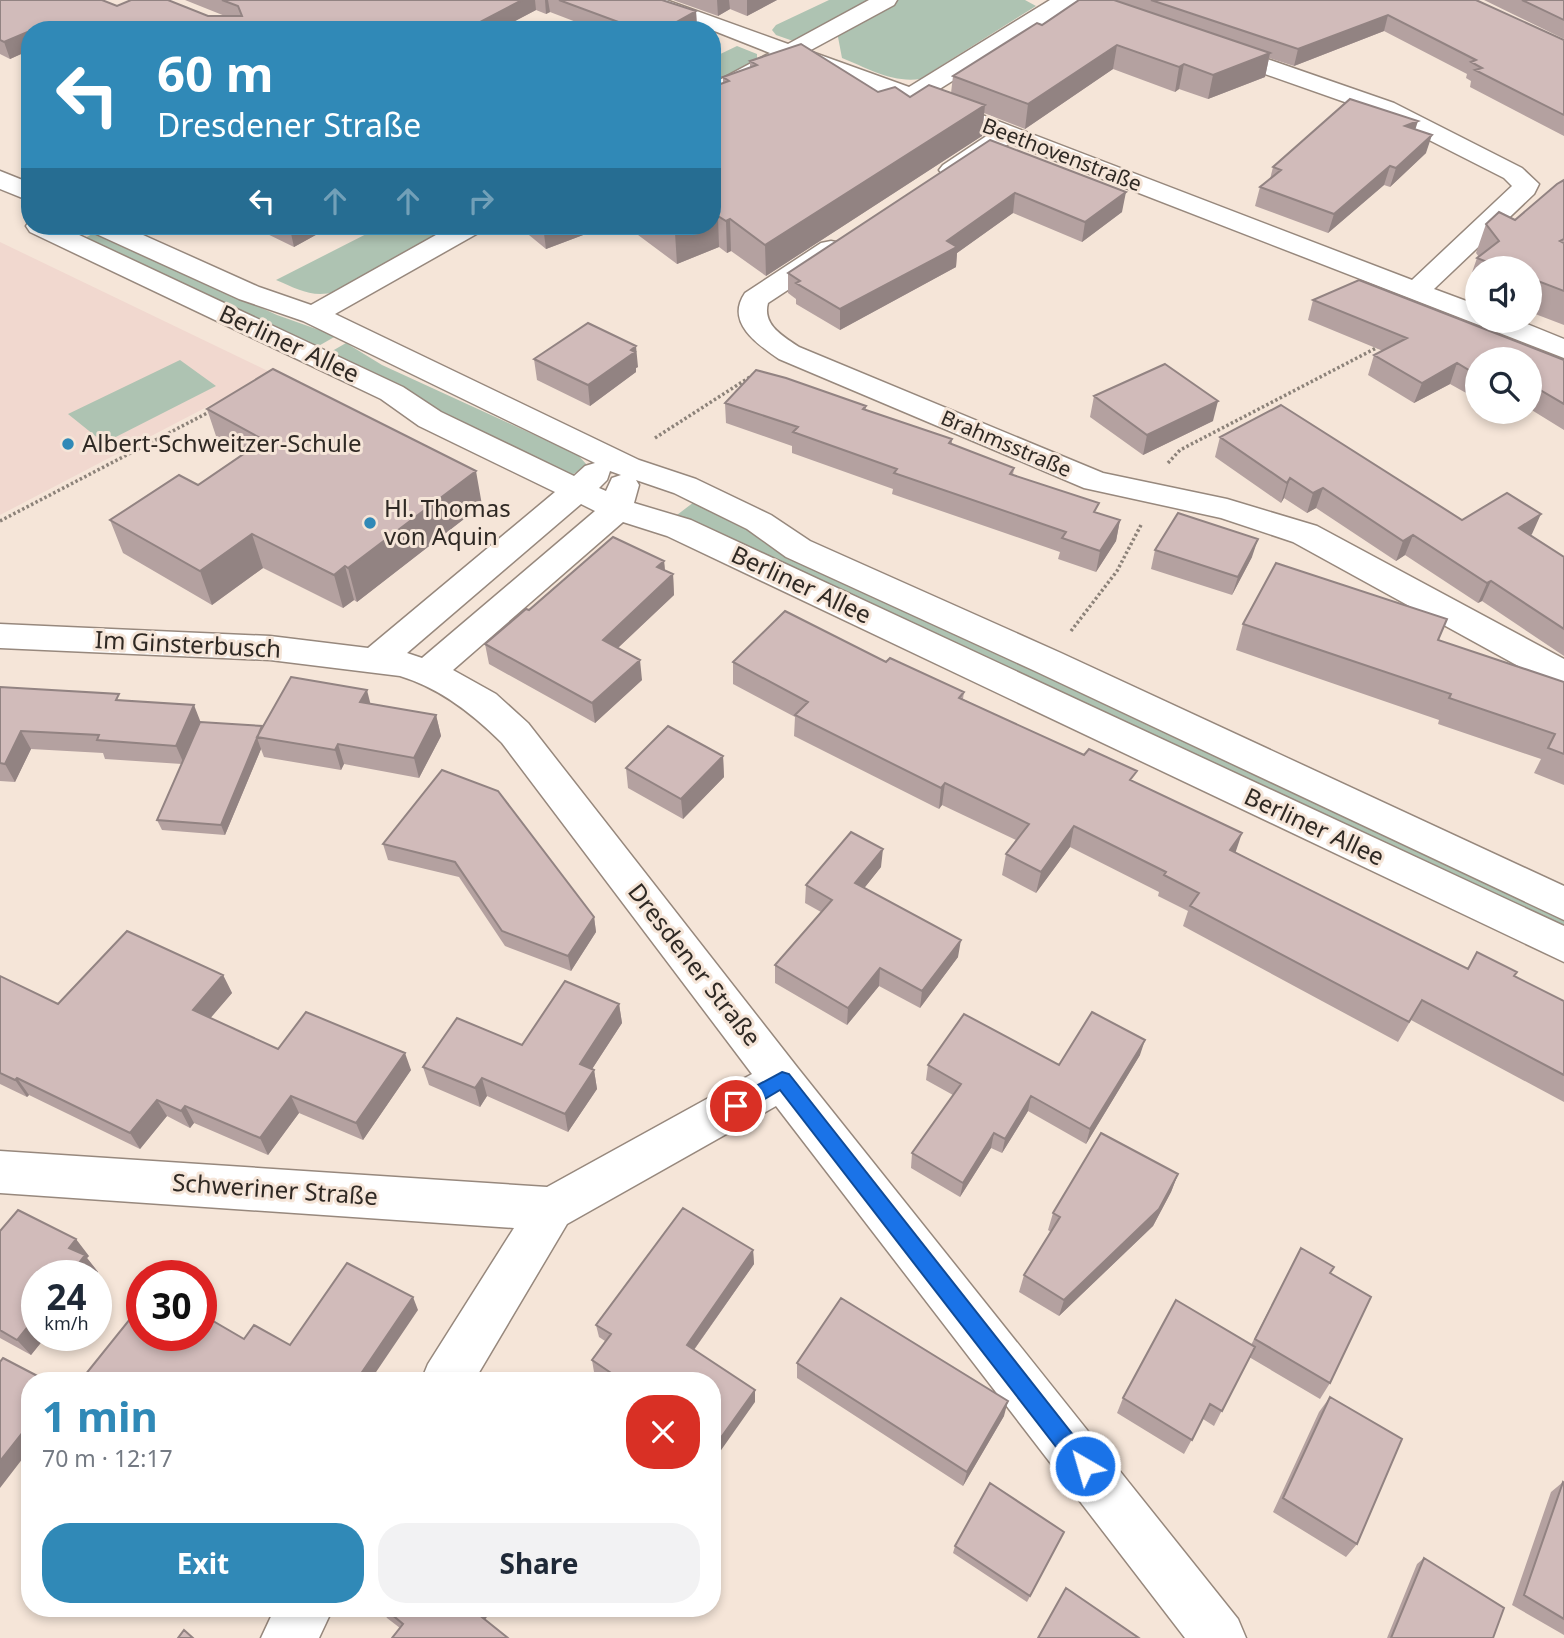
<!DOCTYPE html>
<html lang="en">
<head>
<meta charset="utf-8">
<style>
  body { margin:0; font-family:"Noto Sans",sans-serif; background:#f2f2f3; color:#1f2937; height:100vh; display:flex; flex-direction:column; font-size:26px; white-space:nowrap }
  * { box-sizing:border-box; margin:0 }
  p { font-size:23px; color:#747a83 }
  .icon { flex:none; width:38px; height:38px; fill:none; stroke:currentColor; stroke-width:2; stroke-linecap:round; stroke-linejoin:round }
  .map { position:relative; flex:1; overflow:hidden }
  .drawer { position:absolute; left:21px; top:1372px; width:700px; height:245px; display:flex; flex-direction:column; background:#fff; border-radius:28px; box-shadow:0 4px 10px #0003 }
  .drawer>* { flex:none }
  .guide { position:absolute; left:21px; top:21px; width:700px; height:214px; border-radius:28px; box-shadow:0 4px 10px #0003; background:#3089b7; color:#fff; overflow:hidden }
  .tools { position:absolute; left:1465px; top:256px; display:grid; gap:14px }
  .tools a { display:grid; place-items:center; width:77px; height:77px; border-radius:50%; background:#fff; box-shadow:0 4px 10px #0003; font-size:35px }
  .speed { position:absolute; left:21px; top:1260px; display:flex; gap:14px; font-size:35px; font-weight:700; text-align:center }
  .speed>* { display:grid; place-content:center; width:91px; height:91px; border-radius:50%; background:#fff; box-shadow:0 4px 10px #0003; line-height:1 }
  .speed small { font-size:18px; font-weight:400 }
  .speed .limit { border:10px solid #d22; background:#fff; color:#111 }
  .pin { position:absolute; display:grid; place-items:center; width:60px; height:60px; color:#fff; margin:-30px; border:4px solid #fff; border-radius:50%; box-shadow:0 2px 7px #0007 }
  .me { position:absolute; width:77px; margin:-38px; rotate:322deg; stroke-linejoin:round; filter:drop-shadow(0 0 5px #0008) }
  .turn { display:flex; align-items:center; gap:24px; height:147px; padding:0 21px; font-size:32px }
  .turn .icon { width:91px; height:91px; stroke-width:2.5 }
  .turn b { display:block; font-size:49px; line-height:60px }
  .lanes { display:flex; align-items:center; height:66px; padding:0 21px; background:#0003; justify-content:center; gap:35px; direction:ltr }
  .lanes .off { opacity:.35 }
  .round { display:grid; place-items:center; flex:none; width:74px; height:74px; border-radius:28px; background:#f2f2f3 }
  .summary { display:flex; align-items:center; justify-content:space-between; height:119px; padding:0 21px }
  h1 { font-size:42px; font-weight:700; line-height:52px; color:#3089b7 }
  .cta { display:flex; gap:14px; margin-top:auto; padding:14px 21px }
  .cta a { flex:1; height:80px; border-radius:28px; background:#3089b7; color:#fff; font-size:28px; font-weight:700; line-height:80px; text-align:center }
  .cta a+a { background:#f2f2f3; color:#1f2937 }
  .map>svg:first-child { display:block }
</style>
</head>
<body>
<div class="map">
<svg width="1564" height="1638" viewBox="0 0 1564 1638">
  <rect width="100%" height="100%" fill="#f5e5d8"/>
  <path fill="#f1d8cf" d="M0,242L272,373L0,515Z"/>
  <path fill="#aec3b2" d="M829,0H1025L1036,6L920,79C892,83 867,68 842,58L838,37L820,29L796,42L776,35L772,30L776,25Z
    M737,46L757,54V59L712,85V58Z
    M382,226H455L335,292C312,298 297,289 276,280Z
    M96,232L277,315L336,336L315,348L83,239Z
    M346,343L382,365L578,455L587,465L572,475L554,470L327,354Z
    M180,360L216,386L104,443L68,414Z
    M694,502L746,526L768,544L1564,916V934L723,540L677,515Z"/>
  <g fill="none" stroke-linecap="round" stroke-linejoin="round">
    <defs>
      <path id="minor" d="M634,0H666L788,44L869,0H897L894,5L809,51L909,87L1050,0H1093L1134,14L1137,19L1134,24L1126,26L1070,7L930,95L1412,280L1512,186L1504,178L1376,113L1211,55L1207,50L1211,45H1227L1394,103L1522,168L1539,184L1534,194L1434,289L1477,305V320H1517L1564,339V358L1010,143L961,175L952,178L943,175L939,170L943,165L988,135L791,61L712,101V84L770,53L712,30L637,5Z
        M0,171L30,183V201L0,189Z
        M30,220V226H60L403,387L441,412L574,476L585,466L595,463L303,321L239,299L92,232L88,226H123L259,287L311,305L452,226H484L480,232L335,314L639,460L696,479L771,515L810,541L1061,653L1564,886V920L1035,671L786,557L747,529L674,493L636,480L639,485L634,503L691,520L1564,926V962L667,536L623,522L453,670L496,694L528,723L797,1067L1238,1619L1246,1638H1185L776,1106L567,1224L474,1381H421L428,1364L514,1228L0,1193V1151L547,1187L752,1074L502,743C473,714 440,688 400,676L270,660L0,648V624L270,636L368,648L555,492L419,426L381,399L30,232L26,226ZM610,471L621,475L612,478L606,491L599,488L607,480ZM581,504L595,511L422,658L407,653Z
        M831,241L841,243L845,249L841,255L768,303C762,325 783,336 799,347L1103,473L1227,499L1317,526L1564,659V688L1551,684L1293,542L1221,518L1084,488L779,359C757,344 725,322 745,293L821,243Z
        M275,1608H333L319,1638H261Z"/>
    </defs>
    <use href="#minor" stroke="#97887d" stroke-width="3"/>
    <path stroke="#8c8279" stroke-width="3.5" stroke-dasharray="2.5 2.5" stroke-linecap="butt" d="M655,438L753,375
      M1168,463L1180,450L1380,346
      M0,521L213,410
      M1071,631L1117,571L1141,525"/>
    <use href="#minor" fill="#fff" fill-rule="evenodd"/>
  </g>
  <path fill="#b4a1a0" d="M0,0L117,6L208,16H225L185,0H662L696,11L697,28L693,30H597L550,12L546,14L536,10L498,30H30V50L10,59L0,54Z
    M673,0H777L747,16L730,9L718,16Z
    M1079,0H1476L1564,40V136L1470,87L1471,81L1466,78L1467,74L1384,31L1294,66L1269,58L1265,77L1208,99L1179,89L1175,92L1113,69L1025,129L984,113L982,136L766,276L731,251L727,253L719,247L677,264L626,226H712V87L723,84V77L750,68V61L878,92L910,97L951,93L953,76L1042,25Z
    M1484,0H1564V39Z
    M1415,129L1426,153L1390,187L1384,185L1328,233L1255,206L1260,187L1270,179L1273,167Z
    M990,140L1122,212L1082,242L1013,213L957,253L956,267L840,330L796,304V299L788,293V273Z
    M1564,180V325L1530,312V268H1477V291L1467,287L1477,258L1479,257L1476,253L1486,224L1515,220Z
    M206,226H239L223,234Z
    M251,226H332L294,247Z
    M518,226H607L546,249Z
    M1313,300L1564,360V430L1530,409V359H1477V399L1450,384L1414,403L1368,375L1374,355L1383,351L1308,320Z
    M534,359L638,367L636,368V372L590,406L537,380Z
    M1094,396L1213,421L1143,455L1090,417Z
    M725,403L866,406V410L952,439V445L1014,468L1013,475L1098,513L1120,520L1116,541L1096,572L1058,559L1060,552L892,494L893,489L792,453V446L726,423Z
    M207,409L482,505L357,602L354,600L343,608L263,568L212,605L123,553L110,520L198,485L242,455L218,442Z
    M1220,437L1462,520L1532,534L1530,536L1564,557V656L1482,601L1478,603L1405,555L1396,561L1316,508L1307,513L1284,498L1281,503L1215,457Z
    M1155,550L1252,557L1232,595L1151,569Z
    M664,561L665,571L673,574L674,595L618,648L642,680L595,723L489,664L485,644L529,610Z
    M1243,624L1438,640L1564,682V785L1534,773L1541,759L1438,724L1439,720L1236,650Z
    M733,662H886L964,692L963,699L1134,782L1235,852L1468,969L1514,976L1564,1001V1102L1411,1020L1398,1042L1183,926L1188,911L1158,896L1159,892L1070,847L1036,893L1002,875L1006,854L1016,840L942,805L939,809L794,736L795,717L733,684Z
    M0,687L122,700L201,722L262,726L371,704L436,715L441,736L419,778L344,764L341,770L264,757L261,749L225,835L162,830L157,820L182,764L105,759L103,753L31,749L15,782L0,781Z
    M723,756L724,777L683,819L628,788L626,768Z
    M498,791L594,917L596,932L571,971L505,946L459,877L388,860L383,844Z
    M881,867L864,888L958,957L920,1008L879,986L847,1025L775,983V965L821,912L805,903L806,885Z
    M223,975L232,993L210,1018L278,1049L411,1070L363,1140L299,1113L268,1155L194,1123L190,1128L167,1116L140,1149L29,1095L27,1097L0,1084V976L58,1004Z
    M619,1004L622,1023L592,1069L594,1070L597,1089L568,1132L487,1096L480,1107L429,1085L423,1067L522,1045Z
    M1140,1055L1086,1144L1028,1111L1002,1153L991,1148L960,1197L911,1168L912,1153L953,1095L926,1080L928,1065H1059Z
    M1178,1174L1171,1192L1153,1226L1059,1316L1019,1292L1024,1275L1051,1232L1048,1230L1053,1213Z
    M0,1231L89,1256L87,1258L98,1272L31,1355L0,1338Z
    M1301,1248L1330,1273V1383L1320,1399L1249,1357L1214,1426L1203,1419L1184,1454L1117,1413L1123,1398L1251,1345Z
    M753,1250L754,1264L694,1350L755,1390V1402L712,1381H608L594,1372L592,1360L605,1341L599,1337L596,1325Z
    M797,1363L1004,1416L963,1486L797,1378Z
    M1330,1397L1357,1544L1346,1557L1273,1512L1319,1412Z
    M1563,1482L1564,1483V1635L1512,1605L1551,1492Z
    M1064,1532L1027,1602L953,1553L955,1546Z
    M1424,1558L1493,1638H1387L1417,1564Z
    M381,1608H493L485,1620L400,1628L387,1618Z"/>
  <path fill="#928382" d="M522,0H535L536,10L498,30H465Z
    M545,0H548L550,12L546,14Z
    M717,0H729L730,9L718,16Z
    M747,0H777L747,16Z
    M696,11L697,28L693,30H662Z
    M1388,15L1384,31L1294,66L1298,49Z
    M43,25L44,30H32Z
    M30,31V50L10,59L4,42Z
    M1117,45L1113,69L1025,129L1028,104Z
    M1270,53L1265,77L1208,99L1213,75Z
    M1184,64L1179,89L1175,92L1179,67Z
    M985,105L982,136L766,276L765,245Z
    M1418,121L1412,140L1405,126Z
    M1432,135L1426,153L1390,187L1396,168Z
    M1390,166L1384,185L1328,233L1334,214Z
    M1126,192L1122,212L1082,242L1085,222Z
    M1015,193L1013,213L957,253L956,267L840,330V309L947,241Z
    M718,216L719,247L677,264L675,233L693,226H712V218Z
    M730,219L731,251L727,253L726,221Z
    M221,226H239L223,234Z
    M296,226H332L294,247L290,229Z
    M543,226H607L546,249Z
    M636,346L638,367L636,368V372L590,406L588,385Z
    M1457,363L1450,384L1414,403L1422,383Z
    M1218,401L1213,421L1143,455L1147,435Z
    M476,471L482,505L357,602L348,568Z
    M1290,478L1284,498L1281,503L1287,483Z
    M1323,488L1316,508L1307,513L1313,493Z
    M1541,514L1532,534L1510,549L1519,528Z
    M1120,520L1116,541L1096,572L1100,551Z
    M252,534L263,568L212,605L200,571Z
    M1413,535L1405,555L1396,561L1403,541Z
    M1258,539L1252,557L1232,595L1238,577Z
    M664,561L666,581L673,574L674,595L605,660L603,640L657,567Z
    M345,566L354,600L343,608L334,575Z
    M1491,581L1482,601L1478,603L1487,583Z
    M640,660L642,680L595,723L592,703Z
    M367,690L372,710L360,702Z
    M194,705L201,723L184,764L176,746Z
    M436,715L441,736L419,778L414,758Z
    M21,731L31,749L15,782L5,764Z
    M257,738L261,749L225,835L221,825Z
    M338,744L344,764L341,770L335,750Z
    M723,756L724,777L683,819L681,799Z
    M945,783L942,805L939,809L941,788Z
    M1074,826L1070,847L1036,893L1041,872Z
    M1242,833L1235,854L1230,850Z
    M883,849L881,867L854,901L855,883Z
    M594,917L596,932L571,971L568,956Z
    M961,940L958,957L920,1008L922,991Z
    M880,968L879,986L847,1025L848,1008Z
    M223,975L232,993L202,1028L193,1010Z
    M619,1004L622,1023L583,1083L580,1064Z
    M1145,1040L1140,1055L1086,1144L1090,1129Z
    M405,1053L411,1070L363,1140L356,1123Z
    M594,1070L597,1089L568,1132L565,1114Z
    M17,1078L29,1095L27,1097L15,1080Z
    M482,1078L487,1096L480,1107L475,1088Z
    M291,1096L299,1113L268,1155L260,1138Z
    M1031,1096L1028,1111L1002,1153L1005,1139Z
    M157,1100L167,1116L140,1149L130,1133Z
    M185,1106L194,1123L190,1128L181,1111Z
    M994,1133L991,1148L960,1197L963,1183Z
    M1178,1174L1171,1192L1153,1226L1059,1316L1064,1300Z
    M76,1239L89,1256L87,1258L98,1272L95,1276H69V1248Z
    M753,1250L754,1264L688,1358L687,1345Z
    M413,1297L418,1310L370,1381H356Z
    M37,1315V1335H47L31,1355L17,1340Z
    M755,1390V1402L712,1463V1450Z
    M1008,1401L1004,1416L963,1486L967,1472Z
    M30,1423V1449L0,1488V1461Z
    M475,1608H493L481,1625L473,1610Z"/>
  <path fill="#d1bbba" stroke="#928382" stroke-width="2" d="M0,0H102L117,6L131,0H168L208,16H242L238,6L222,0H522L465,30H53L43,25L32,30H30V31L4,42L0,40Z
    M559,0H662L696,11L662,30H640Z
    M1079,0H1114L1270,53L1213,75L1184,64L1179,67L1117,45L1028,104L953,76L1037,23L1042,25Z
    M1151,0H1476L1564,40V115L1475,70L1482,68L1471,62L1476,60L1388,15L1298,49Z
    M1522,0H1564V20Z
    M801,44L878,92L895,87L910,97L929,85L985,105L765,245L730,219L726,221L718,216L712,218V94L716,92L712,90V87L729,81L723,77L757,65L750,61Z
    M1350,99L1418,121L1405,126L1432,135L1396,168L1390,166L1334,214L1260,187L1281,170L1273,167Z
    M990,140L1126,192L1085,222L1015,193L947,241L957,247L840,309L796,283L800,281L788,273Z
    M1564,180V239L1560,241L1564,243V291L1530,278V268H1502L1477,258L1499,241L1486,224L1499,212L1515,220L1557,184Z
    M282,226H296L290,229Z
    M666,226H693L675,233Z
    M1359,280L1564,360V404L1530,384V359H1477V375L1457,363L1422,383L1374,355L1407,338L1313,300Z
    M588,323L636,346L631,350L635,352L588,385L534,359Z
    M1165,364L1218,401L1147,435L1094,396Z
    M273,369L476,471L348,568L345,566L334,575L252,534L200,571L110,520L179,475L198,485L264,440L207,409Z
    M756,370L786,378L866,406L863,409L952,439L949,443L1014,468L1010,474L1099,503L1094,512L1120,520L1100,551L1062,538L1066,532L894,473L897,469L793,432L798,427L725,403Z
    M1281,405L1462,520L1507,493L1541,514L1519,528L1564,557V629L1491,581L1487,583L1413,535L1403,541L1323,488L1313,493L1290,478L1287,483L1220,437Z
    M1178,513L1258,539L1238,577L1155,550Z
    M613,537L664,561L657,567L673,574L603,640L640,660L592,703L485,644L526,609L529,610Z
    M1276,563L1447,619L1438,640L1564,682V754L1548,748L1555,734L1449,698L1451,694L1243,624Z
    M785,611L886,662L890,658L964,692L959,698L1084,755L1089,749L1137,771L1130,780L1242,833L1230,850L1468,969L1477,952L1517,972L1514,976L1564,1001V1075L1422,1000L1409,1022L1190,906L1199,893L1164,875L1166,872L1074,826L1041,872L1006,854L1029,824L945,783L941,788L795,715L808,702L733,662Z
    M291,677L367,690L360,702L436,715L414,758L338,744L335,750L257,737Z
    M0,687L119,694L116,700L194,705L176,746L97,740L99,735L21,731L5,764L0,763Z
    M200,722L262,726L221,825L157,820Z
    M668,726L723,756L681,799L626,768Z
    M442,770L498,791L594,917L568,956L502,931L455,862L383,844Z
    M851,832L883,849L855,883L961,940L922,991L880,968L848,1008L775,965L832,900L806,885Z
    M127,931L223,975L193,1010L278,1049L306,1012L405,1053L356,1123L291,1096L260,1138L185,1106L181,1111L157,1100L130,1133L17,1078L15,1080L0,1073V976L58,1004Z
    M565,981L619,1004L580,1064L594,1070L565,1114L482,1078L475,1088L423,1067L457,1018L522,1045Z
    M1092,1012L1145,1040L1090,1129L1031,1096L1005,1139L994,1133L963,1183L912,1153L961,1084L928,1065L964,1014L1059,1065Z
    M1101,1133L1178,1174L1159,1209L1064,1300L1024,1275L1060,1217L1053,1213Z
    M683,1208L753,1250L687,1345L755,1390L712,1450V1381H623L592,1360L611,1334L596,1325Z
    M18,1210L76,1239L69,1248L85,1255L69,1276H37V1315L17,1340L0,1330V1231Z
    M1301,1248L1334,1267L1330,1273L1371,1297L1330,1383L1255,1339Z
    M347,1263L413,1297L356,1381H82L81,1380L142,1304V1335H201V1314L244,1339L254,1325L290,1345Z
    M841,1298L1008,1401L967,1472L797,1363Z
    M1176,1300L1255,1347L1222,1411L1210,1404L1192,1440L1123,1398Z
    M3,1358L47,1381H30V1423L0,1461V1362Z
    M1330,1397L1402,1439L1357,1544L1283,1498Z
    M1563,1482L1564,1483V1619L1524,1595Z
    M990,1483L1064,1532L1030,1596L955,1546Z
    M1424,1558L1504,1608L1493,1638H1391Z
    M1066,1588L1139,1638H1038Z
    M384,1608H475L473,1610L508,1638H392L403,1624Z
    M184,1630L193,1638H178Z"/>
  <path fill="#1a73e8" stroke="#114b97" stroke-width="2" d="M782,1072L789,1074L1092,1459L1095,1466L1092,1474L1085,1477L1077,1474L780,1090L743,1112L736,1114L730,1112L727,1106L730,1100Z"/>
  <g fill="#3089b7" stroke="#f5e5d8" stroke-width="2.5">
    <circle cx="68" cy="444" r="7"/>
    <circle cx="370" cy="523" r="7"/>
  </g>
  <g text-anchor="middle" stroke-width="6" stroke-linejoin="round" paint-order="stroke">
    <g font-size="21" fill="#2f2924" stroke="#f5e5d8">
      <text transform="translate(1062 155) rotate(21)" y="7">Beethovenstraße</text>
      <text transform="translate(1006 444) rotate(23)" y="7">Brahmsstraße</text>
    </g>
    <g font-size="24" fill="#2f2924" stroke="#f5e5d8">
      <text transform="translate(289 344) rotate(25)" y="8">Berliner Allee</text>
      <text transform="translate(801 585) rotate(25)" y="8">Berliner Allee</text>
      <text transform="translate(188 645) rotate(3)" y="8">Im Ginsterbusch</text>
      <text transform="translate(1314 827) rotate(25)" y="8">Berliner Allee</text>
      <text transform="translate(694 965) rotate(52)" y="8">Dresdener Straße</text>
      <text transform="translate(275 1190) rotate(4)" y="8">Schweriner Straße</text>
    </g>
    <g font-size="24" fill="#2f2924" stroke="#f5e5d8" text-anchor="start">
      <text x="82" y="452">Albert-Schweitzer-Schule</text>
      <text x="384" y="517">Hl. Thomas<tspan x="384" dy="28">von Aquin</tspan></text>
    </g>
  </g>
</svg>
<div class="tools">
<a><svg class="icon" aria-label="sound" viewBox="0 0 24 24"><path d="M4 9h4l5-4v14l-5-4H4zM17 9q2 3 0 6"/></svg></a>
<a><svg class="icon" aria-label="search" viewBox="0 0 24 24"><circle cx="10" cy="10" r="6"/><path d="M15 15l6 6"/></svg></a>
</div>
<div class="speed"><div>24<small>km/h</small></div><div class="limit">30</div></div>
<div class="pin" style="left:736px;top:1106px;background:#d93025"><svg class="icon" aria-label="arrive" viewBox="0 0 24 24"><path d="M6 21V4h12l-3 4 3 4H6"/></svg></div>
<svg class="me" style="left:1085px;top:1466px" viewBox="-20 -20 40 40"><circle r="17" fill="#1a73e8" stroke="#fff" stroke-width="3"/><path d="M0-11L8 9 0 5-8 9z" fill="#fff"/></svg>
<div class="guide">
<div class="turn"><svg class="icon" aria-label="left" viewBox="0 0 24 24"><path d="M17 20v-9H6M10 6l-5 5 5 5"/></svg><div><b>60 m</b>Dresdener Straße</div></div>
<div class="lanes"><svg class="icon" aria-label="left" viewBox="0 0 24 24"><path d="M17 20v-9H6M10 6l-5 5 5 5"/></svg><svg class="icon off" aria-label="ahead" viewBox="0 0 24 24"><path d="M12 20V5M6 11l6-6 6 6"/></svg><svg class="icon off" aria-label="ahead" viewBox="0 0 24 24"><path d="M12 20V5M6 11l6-6 6 6"/></svg><svg class="icon off" aria-label="right" viewBox="0 0 24 24"><path d="M7 20v-9h11M14 6l5 5-5 5"/></svg></div>
</div>
<section class="drawer">
<div class="summary"><div><h1>1 min</h1><p>70 m · 12:17</p></div><a class="round" style="background:#d93025;color:#fff"><svg class="icon" aria-label="close" viewBox="0 0 24 24"><path d="M6 6l12 12M18 6L6 18"/></svg></a></div>
<div class="cta"><a>Exit</a><a>Share</a></div>
</section>
</div>
</body>
</html>
